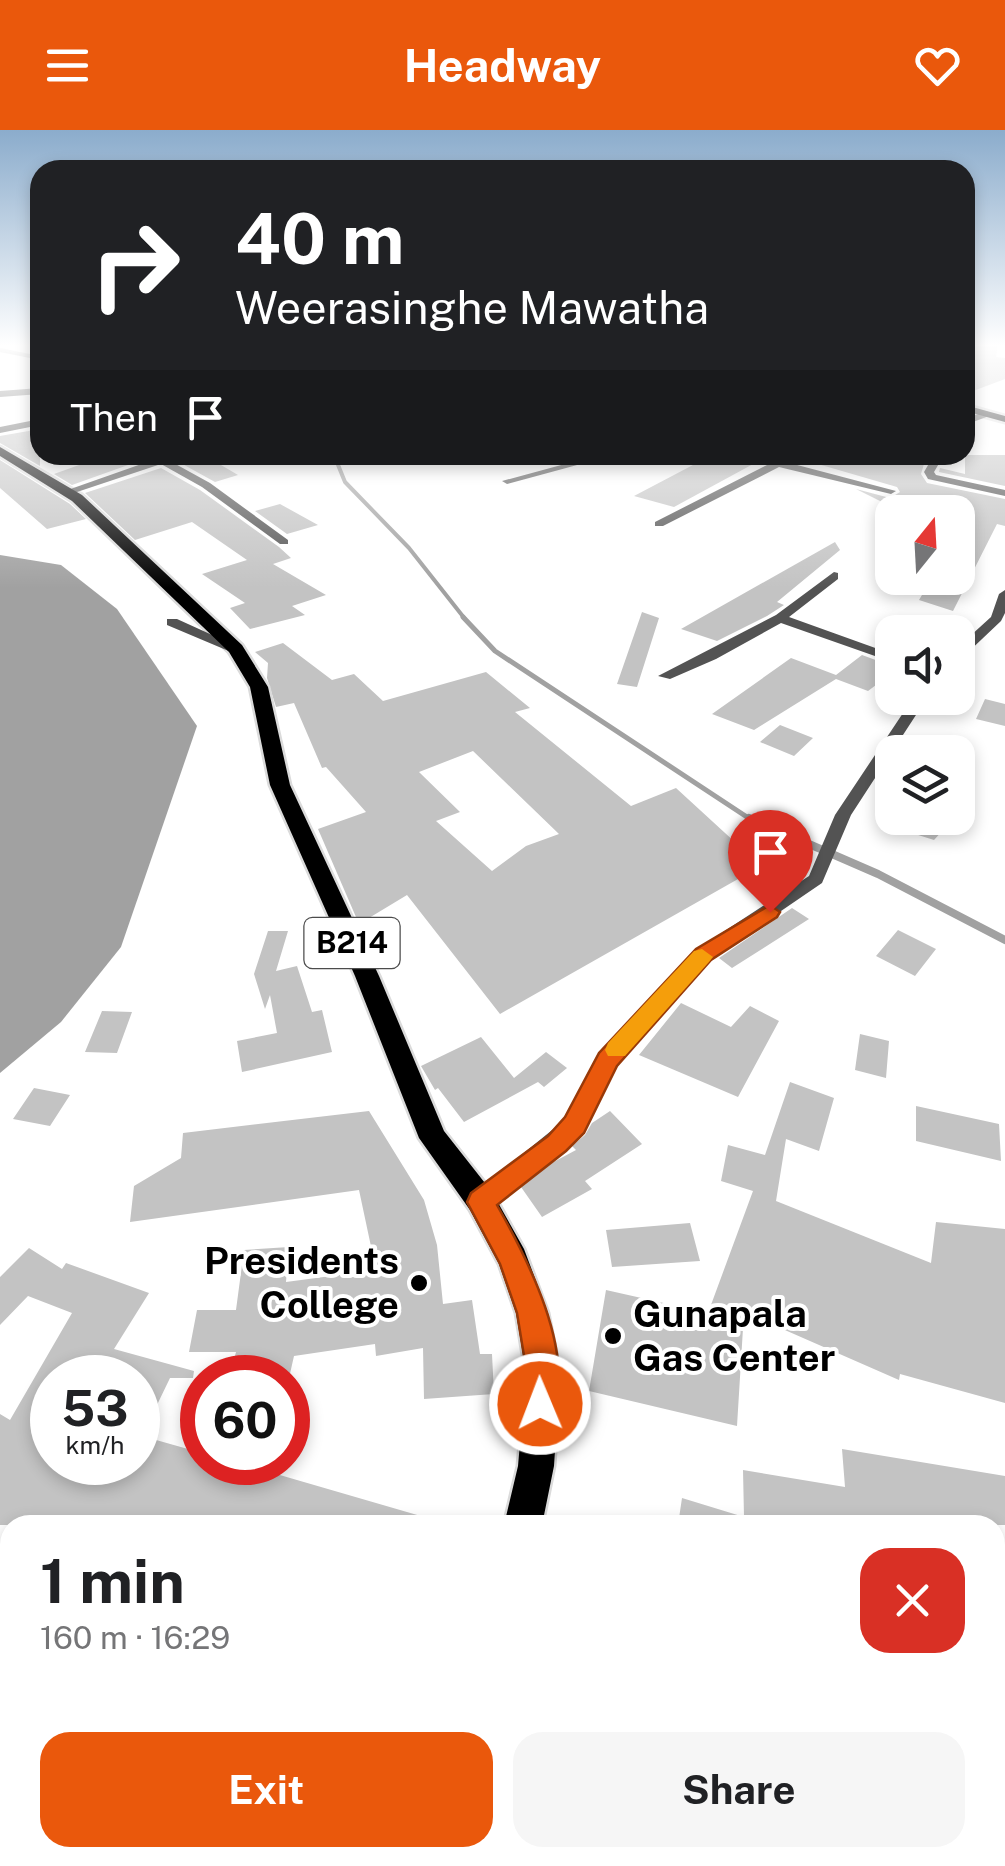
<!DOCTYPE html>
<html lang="en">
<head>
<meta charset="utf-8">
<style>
  body { margin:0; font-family:"Public Sans",sans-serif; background:#f6f6f6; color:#202124; height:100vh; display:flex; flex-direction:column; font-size:38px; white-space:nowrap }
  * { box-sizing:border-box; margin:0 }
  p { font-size:32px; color:#757577 }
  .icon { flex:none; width:55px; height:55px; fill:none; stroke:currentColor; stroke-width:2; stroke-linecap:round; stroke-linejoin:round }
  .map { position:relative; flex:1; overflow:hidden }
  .side { position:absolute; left:0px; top:1385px; width:1005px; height:352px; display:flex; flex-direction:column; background:#fff; border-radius:30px 30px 0 0; box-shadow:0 5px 15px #0003 }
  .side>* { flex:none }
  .banner { position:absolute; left:30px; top:30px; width:945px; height:305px; border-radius:30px; box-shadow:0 5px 15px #0003; background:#202124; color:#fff; overflow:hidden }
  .needle { width:65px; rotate:18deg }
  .buttons { position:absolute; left:875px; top:365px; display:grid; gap:20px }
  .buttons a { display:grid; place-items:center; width:100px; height:100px; border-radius:20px; background:#fff; box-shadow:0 5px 15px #0003; font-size:50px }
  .speed { position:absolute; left:30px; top:1225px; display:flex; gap:20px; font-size:50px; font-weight:700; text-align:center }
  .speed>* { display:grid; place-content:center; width:130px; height:130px; border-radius:50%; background:#fff; box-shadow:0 5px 15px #0003; line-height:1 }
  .speed small { font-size:25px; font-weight:400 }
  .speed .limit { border:15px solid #d22; background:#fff; color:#111 }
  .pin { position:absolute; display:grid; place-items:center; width:85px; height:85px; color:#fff; margin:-102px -42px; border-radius:50% 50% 50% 0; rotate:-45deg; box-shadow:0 0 10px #0007 }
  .pin .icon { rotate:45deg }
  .me { position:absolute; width:110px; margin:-55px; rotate:359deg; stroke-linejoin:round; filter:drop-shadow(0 0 8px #0008) }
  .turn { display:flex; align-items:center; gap:35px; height:210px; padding:0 40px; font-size:45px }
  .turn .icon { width:130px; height:130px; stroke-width:2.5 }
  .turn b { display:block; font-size:70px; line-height:85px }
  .then { display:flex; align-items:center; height:95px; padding:0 40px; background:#0003; gap:20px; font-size:38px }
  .round { display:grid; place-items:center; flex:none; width:105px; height:105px; border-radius:30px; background:#f6f6f6 }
  .summary { display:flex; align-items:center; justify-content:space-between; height:170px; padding:0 40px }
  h1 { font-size:60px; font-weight:700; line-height:75px }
  .action { display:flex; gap:20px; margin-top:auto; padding:20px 40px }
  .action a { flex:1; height:115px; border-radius:30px; background:#ea580c; color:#fff; font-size:40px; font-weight:700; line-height:115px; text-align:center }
  .action a+a { background:#f6f6f6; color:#202124 }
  header { display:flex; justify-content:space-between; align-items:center; height:130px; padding:0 40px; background:#ea580c; color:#fff; font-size:45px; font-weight:700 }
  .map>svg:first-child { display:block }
</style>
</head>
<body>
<header><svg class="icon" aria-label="menu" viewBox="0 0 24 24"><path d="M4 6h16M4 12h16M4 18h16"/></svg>Headway<svg class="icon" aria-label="heart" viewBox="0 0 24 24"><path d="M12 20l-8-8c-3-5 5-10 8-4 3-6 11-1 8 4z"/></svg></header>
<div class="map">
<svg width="1005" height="1736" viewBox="0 0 1005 1736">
  <rect width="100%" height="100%" fill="#fff"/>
  <path fill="#a1a1a1" d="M0,425L61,435L117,479L197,596L121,817L61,892L0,943Z"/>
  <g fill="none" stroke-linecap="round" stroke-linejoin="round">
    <path stroke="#a1a1a1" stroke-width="4" d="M334,325L345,352L409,418L465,489"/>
    <path stroke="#a1a1a1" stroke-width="5" d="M463,487L495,521L753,691"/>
    <path stroke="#a1a1a1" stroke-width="8" d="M749,688L878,744L1005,810"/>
  </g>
  <path fill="#c3c3c3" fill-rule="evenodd" d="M974,215H998L996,227L1005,228V249L965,264V221L973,222Z
    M40,299V336L0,313V306Z
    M107,325H156L72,355L54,344Z
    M182,325H204L238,345L215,352L177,331Z
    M712,325H740L755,333L674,377L634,366Z
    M787,325H886L924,334L921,344L927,353L1005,369V396L997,394L953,481L919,470L932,448H958V382H902L856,359L890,368L900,362L897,357Z
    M965,325H1005V356L939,342L940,338L965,344Z
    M0,330L70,374L86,389L47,399L0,358Z
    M161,338L200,360L279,417L291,428L273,434L326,465L292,476L305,485L250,499L230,478L245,473L202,444L247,430L192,392L135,410L85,363Z
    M280,374L318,395L287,404L255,381Z
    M835,412L840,420L777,472L784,475L767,486L717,511L681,499Z
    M642,482L659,488L637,557L617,554Z
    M283,513L332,550L354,544L383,571L486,542L530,578L515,582L631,676L676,658L761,736L500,884L407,765L359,794L318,699L366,682L326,637L322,638L294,573L276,577L267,548L268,533L255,522ZM473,621L559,704L526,716L492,741L436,691L460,682L419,642Z
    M862,525L892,536V543L868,561L836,549L754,600L712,584L791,528L836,545Z
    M985,569L1005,574V596L976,589Z
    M780,595L813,608L794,626L760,612Z
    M878,688H954L934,710L877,692Z
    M792,778L809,789L732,838L719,828Z
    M898,800L936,819L915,846L876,826Z
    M268,801H288L276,841L297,836L312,882L322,880L332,922L242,942L237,911L277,903L270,865L265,879L254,844Z
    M681,873L731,897L750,876L779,891L738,967L639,925Z
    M102,881L132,882L117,923L85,922Z
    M860,904L889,911L886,948L855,940Z
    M481,907L514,948L546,922L567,938L544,957L538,952L464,992L438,958L435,960L421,936Z
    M790,952L834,968L819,1021L786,1009L776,1071L931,1133L936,1092L1005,1099V1273L900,1244L899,1250L744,1182L737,1296L589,1261L606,1160L708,1183L753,1061L721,1051L728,1015L765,1025Z
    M34,958L70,965L50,996L13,989Z
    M916,976L999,994L1001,1031L916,1011Z
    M369,981L424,1070L437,1115L443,1174L472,1170L480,1224H492L494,1264L424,1269L423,1218L376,1226L375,1214L294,1226L289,1248H229L236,1222H189L197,1180H236L244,1120L289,1117L286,1152L376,1140L359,1060L130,1092L134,1056L181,1028L183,1003Z
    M610,981L642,1014L585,1051L592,1059L542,1087L521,1057L548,1035L576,1020L572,1016L585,1005L592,993Z
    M690,1093L700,1131L612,1137L606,1100Z
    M29,1118L62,1139L66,1133L149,1163L114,1219L194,1241L193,1248H170L142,1306L202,1323V1332H235L431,1389V1395H0V1284L10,1290L72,1183L28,1166L0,1195V1147ZM52,1248H138V1332H52Z
    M842,1319L1005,1346V1395H678L682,1368L744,1387L743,1340L845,1357Z"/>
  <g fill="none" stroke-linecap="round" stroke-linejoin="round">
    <defs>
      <path id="primary" d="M965,275L1005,286V292L965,281Z
        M0,317L82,365L242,515L268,557L290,655L379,846L444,1001L492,1062L524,1119L548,1183L560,1243L554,1336L542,1395H504L518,1336L526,1243L516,1183L499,1134L470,1080L419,1008L355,846L270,655L250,557L229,522L72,371L0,326Z
        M431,1728H477L475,1736H429Z"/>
    </defs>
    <use href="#primary" stroke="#dbdbdb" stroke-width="5"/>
    <path fill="#535353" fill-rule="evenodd" d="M0,218L40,226V230L0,222Z
      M40,258V264L0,267V261Z
      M986,281L989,286L965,295V289Z
      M40,289V295L0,303V297Z
      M167,325H178L170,331L210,353L288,410V414H280L202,357L161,334L71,364L62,362Z
      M598,325H614L507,354L502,351Z
      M744,325H759L896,361L891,364L779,337L663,396H655V392L769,334Z
      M934,325H944L934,342L936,345L1005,360V366L928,349L924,342Z
      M834,442L838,443V449L789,487L892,524V532L781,493L716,529L670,549L658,546L776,485Z
      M1005,460V483L1001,491L963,527L958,528V517L991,487L999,464Z
      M167,489H177L243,519L231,522L167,495Z
      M913,568H927L851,685L822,753L711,829L616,935L583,1002L489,1078L481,1082L473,1078L469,1071L473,1064L567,988L601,924L697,819L809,746L835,685Z
      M0,1553L10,1556V1590L0,1587Z"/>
    <use href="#primary" fill="#000" fill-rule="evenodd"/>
  </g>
  <linearGradient id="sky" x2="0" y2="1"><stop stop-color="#8baccc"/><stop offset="0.47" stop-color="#fff"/><stop offset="1" stop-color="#fff" stop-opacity="0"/></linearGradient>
  <rect width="1005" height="458" fill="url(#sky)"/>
  <path fill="#ea580c" stroke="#983908" stroke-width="2.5" d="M770,775L780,782L777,787L711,830L617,936L584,1003L566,1021L497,1075C527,1128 577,1224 552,1285L540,1290L529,1285L525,1274L527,1244L517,1183L500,1134L467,1072L471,1063L548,1006L565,987L599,923L696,819Z"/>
  <path fill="#f59e0b" d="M702,819L713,827L709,832L625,926H608L605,920L608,913L694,821Z"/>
  <g fill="#000" stroke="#fff" stroke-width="4">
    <circle cx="419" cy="1153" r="10"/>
    <circle cx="613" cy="1206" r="10"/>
  </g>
  <g text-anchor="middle" stroke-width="8" stroke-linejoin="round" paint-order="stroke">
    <rect fill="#fff" stroke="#4c4c4c" stroke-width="2.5" x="304.5" y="788" width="95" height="50" rx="8"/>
    <g font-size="30" font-weight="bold" fill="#000">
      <text x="352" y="823">B214</text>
    </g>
    <g font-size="38" font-weight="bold" fill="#000" stroke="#fff" text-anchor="end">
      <text x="399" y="1144">Presidents<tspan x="399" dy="44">College</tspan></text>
      <text x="633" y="1197" text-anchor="start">Gunapala<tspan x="633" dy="44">Gas Center</tspan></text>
    </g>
  </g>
</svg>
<div class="buttons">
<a><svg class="needle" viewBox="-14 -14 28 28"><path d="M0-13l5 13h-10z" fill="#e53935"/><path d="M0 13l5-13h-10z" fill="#757577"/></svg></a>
<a><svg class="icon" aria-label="sound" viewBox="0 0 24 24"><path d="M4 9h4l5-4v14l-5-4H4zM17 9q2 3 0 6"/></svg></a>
<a><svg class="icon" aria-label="layers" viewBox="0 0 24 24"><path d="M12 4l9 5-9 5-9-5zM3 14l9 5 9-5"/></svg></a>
</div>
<div class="speed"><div>53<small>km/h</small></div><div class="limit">60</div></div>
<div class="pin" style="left:770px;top:782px;background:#d93025"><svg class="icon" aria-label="arrive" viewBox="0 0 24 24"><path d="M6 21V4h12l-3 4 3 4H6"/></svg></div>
<svg class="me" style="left:540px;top:1274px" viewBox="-20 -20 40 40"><circle r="17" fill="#ea580c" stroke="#fff" stroke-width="3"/><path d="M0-11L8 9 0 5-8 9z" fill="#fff"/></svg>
<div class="banner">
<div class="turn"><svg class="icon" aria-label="right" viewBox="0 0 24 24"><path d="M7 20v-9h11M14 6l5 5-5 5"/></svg><div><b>40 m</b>Weerasinghe Mawatha</div></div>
<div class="then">Then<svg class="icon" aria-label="arrive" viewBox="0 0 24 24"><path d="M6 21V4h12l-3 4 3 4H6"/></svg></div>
</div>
<section class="side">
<div class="summary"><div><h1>1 min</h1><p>160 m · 16:29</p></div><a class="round" style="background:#d93025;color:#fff"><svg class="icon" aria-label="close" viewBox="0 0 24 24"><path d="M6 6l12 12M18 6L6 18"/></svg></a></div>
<div class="action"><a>Exit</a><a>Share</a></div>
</section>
</div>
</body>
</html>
